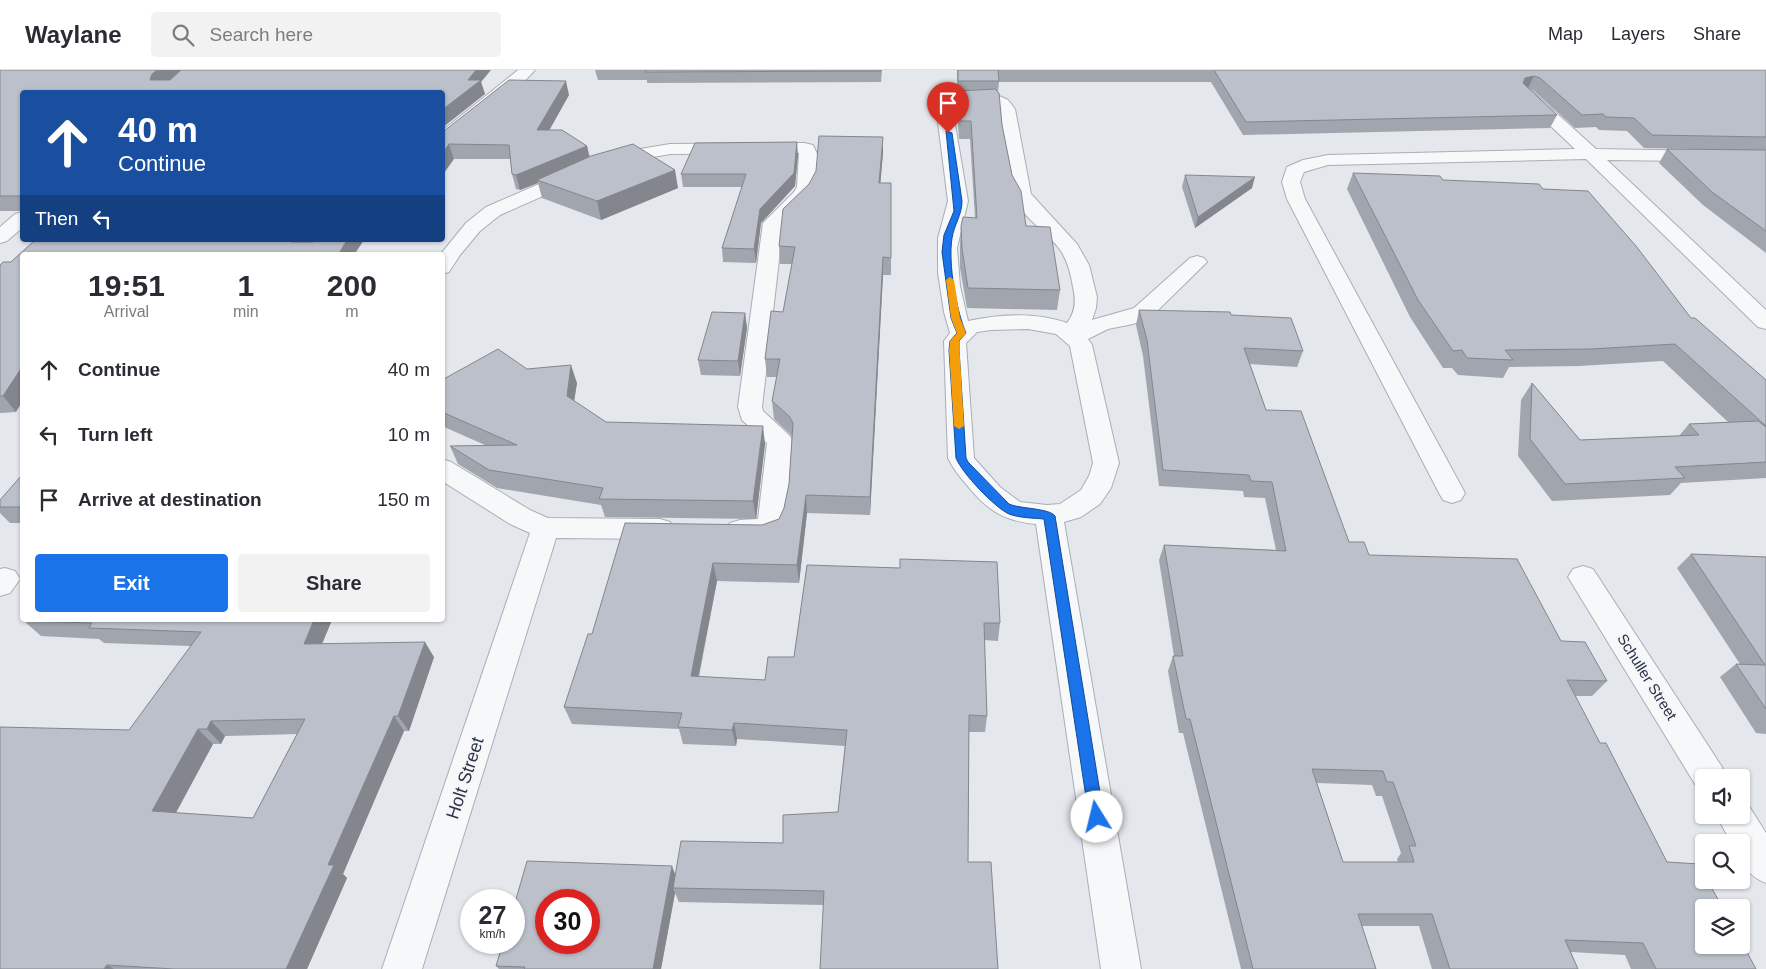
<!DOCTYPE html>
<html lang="en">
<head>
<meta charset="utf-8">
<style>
  body { margin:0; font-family:Helvetica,sans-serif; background:#f2f2f3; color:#2b2b33; height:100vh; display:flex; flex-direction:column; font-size:19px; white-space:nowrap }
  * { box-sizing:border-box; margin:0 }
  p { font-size:16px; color:#7c7c81 }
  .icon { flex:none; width:28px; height:28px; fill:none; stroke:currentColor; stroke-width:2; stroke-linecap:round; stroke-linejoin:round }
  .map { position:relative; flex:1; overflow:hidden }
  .panel { position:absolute; left:20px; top:182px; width:425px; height:370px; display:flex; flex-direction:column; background:#fff; border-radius:5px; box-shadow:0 1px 4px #0004 }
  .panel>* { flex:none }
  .hud { position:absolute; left:20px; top:20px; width:425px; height:152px; border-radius:5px; box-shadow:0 1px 4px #0004; background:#1a4fa0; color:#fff; overflow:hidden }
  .controls { position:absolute; left:1695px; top:699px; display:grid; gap:10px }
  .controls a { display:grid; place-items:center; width:55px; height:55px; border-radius:5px; background:#fff; box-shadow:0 1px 4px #0004; font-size:25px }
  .speed { position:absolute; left:460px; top:819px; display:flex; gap:10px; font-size:25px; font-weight:700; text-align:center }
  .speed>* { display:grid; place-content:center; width:65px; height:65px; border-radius:50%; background:#fff; box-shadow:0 1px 4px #0004; line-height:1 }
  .speed small { font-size:12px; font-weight:400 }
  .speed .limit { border:8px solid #d22; background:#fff; color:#111 }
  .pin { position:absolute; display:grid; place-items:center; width:42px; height:42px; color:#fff; margin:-51px -21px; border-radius:50% 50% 50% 0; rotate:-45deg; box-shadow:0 0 5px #0007 }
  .pin .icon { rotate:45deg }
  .me { position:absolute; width:55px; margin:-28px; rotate:351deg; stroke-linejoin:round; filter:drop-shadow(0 0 4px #0008) }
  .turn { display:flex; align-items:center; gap:18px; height:105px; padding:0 15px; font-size:22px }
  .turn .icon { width:65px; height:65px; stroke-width:2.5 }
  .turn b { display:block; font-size:35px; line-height:42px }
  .then { display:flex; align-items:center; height:48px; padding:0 15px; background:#0003; gap:10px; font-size:19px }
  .eta { display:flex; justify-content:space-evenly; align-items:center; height:85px; text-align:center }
  .eta b { font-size:30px; font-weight:700; line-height:35px }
  .action { display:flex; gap:10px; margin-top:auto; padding:10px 15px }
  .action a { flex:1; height:58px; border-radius:5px; background:#1a73e8; color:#fff; font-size:20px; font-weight:700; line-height:58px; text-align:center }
  .action a+a { background:#f2f2f3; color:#2b2b33 }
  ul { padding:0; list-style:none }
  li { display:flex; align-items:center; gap:15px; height:65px; padding:0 15px }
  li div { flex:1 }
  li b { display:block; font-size:19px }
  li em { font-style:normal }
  header { display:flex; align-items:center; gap:30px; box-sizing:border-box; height:70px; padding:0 25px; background:#fff; border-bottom:1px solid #e1e1e2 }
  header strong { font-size:24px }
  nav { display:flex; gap:28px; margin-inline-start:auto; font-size:18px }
  .search { width:350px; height:45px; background:#f2f2f3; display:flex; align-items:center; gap:12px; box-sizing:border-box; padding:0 18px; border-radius:5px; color:#7c7c81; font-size:19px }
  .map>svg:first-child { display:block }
</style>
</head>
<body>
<header>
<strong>Waylane</strong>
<div class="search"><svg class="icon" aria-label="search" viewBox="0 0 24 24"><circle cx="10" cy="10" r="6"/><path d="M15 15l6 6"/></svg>Search here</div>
<nav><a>Map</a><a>Layers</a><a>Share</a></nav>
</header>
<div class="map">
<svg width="1766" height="899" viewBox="0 0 1766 899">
  <rect width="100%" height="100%" fill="#e4e7ec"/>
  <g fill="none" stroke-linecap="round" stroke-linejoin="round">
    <defs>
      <path id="minor" d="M518,0H535L520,16L448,74L442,75V61Z
        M1527,20L1533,22L1596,79L1766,82V92L1607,90L1766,240V259L1758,257L1586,89L1328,95L1304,102L1300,112L1305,129L1465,423L1461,430L1452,433L1443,430L1439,423L1287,129L1282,112L1287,97L1303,90L1328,85L1575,79L1521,28L1519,25L1521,22Z
        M997,25L1008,30L1015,39L1031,124L1077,174L1089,195L1097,227L1096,238L1092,250L1134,238L1190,188L1197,186L1204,188L1207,192L1150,248L1133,254L1108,259L1088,269L1092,275L1119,393L1111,418L1100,434L1081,447L1064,452L1141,899H1101L1036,454C1003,451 987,440 966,414C959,406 953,398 948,388L944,271L950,263L944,242L938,203V168L948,131L936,37L941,28L947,26ZM994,35L999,40C1003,65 1005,98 1012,123C1019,146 1047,161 1061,181C1068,192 1071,205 1073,217C1076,230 1076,242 1067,253C1036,242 1000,244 968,251L960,216L957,178L968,131L952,37ZM1028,259L1056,264L1070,276L1093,393L1089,406L1081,420L1060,434L1047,435L1020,432L1000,417L974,388L966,273L977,262L991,260Z
        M804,73L813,75L818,86L815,117L809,129L783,155L762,337L763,341L789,365L793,371C790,401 794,439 779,466C763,471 746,472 730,467L726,460L730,453L740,450L758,449L767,373L742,350L738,337L763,153L794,122L797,117L799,83L670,84L637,90L595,103L500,145L480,161L460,185L449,202L442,204V185H440L466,153L486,137L583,95L628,81L670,74Z
        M22,142V158L7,171L0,173V157L15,144Z
        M442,389L451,392L530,440L548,448L660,449L670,452L674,459L670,466L660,469L556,468L422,899H382L530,463L510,454L442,411Z
        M1583,496L1593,499L1722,697L1727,708H1704V721L1698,719L1568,507L1573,499Z
        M5,498L15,501L20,509L10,523L0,526V499Z
        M1741,731L1747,733L1766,763V813C1746,805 1741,793 1741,772H1731L1716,745H1741Z"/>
    </defs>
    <use href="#minor" stroke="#a9aeb7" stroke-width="2"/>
    <use href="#minor" fill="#f7f8fa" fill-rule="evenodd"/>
  </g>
  <path fill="#a1a5ae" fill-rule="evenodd" d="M0,0L481,12L485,24L22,22V141H0Z
    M595,0H882L881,12L647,13V10H598Z
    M957,0H1766V183L1703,135L1659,93L1667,79L1745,80L1644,78L1627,61L1599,60L1596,57L1575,58L1534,21L1529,19L1557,45L1550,58L1243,65L1211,12H999L998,22L1002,55L1012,105L1026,156L1060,220L1057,240L967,238L960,198V175L961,156L975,148L970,69H959L957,39L958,24H957Z
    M569,25L549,60L587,76L590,87L678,118L601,150L542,128L538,113L520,120L516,119L512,104L510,89H454L442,61Z
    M883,83L880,113H891V205H883L870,445L807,443L799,513L717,511L699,607L765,610L794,587L807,495L1000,553L998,571L984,570L987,646L985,662H969L968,792L998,899H820L824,835L679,832L675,823L661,899H499L496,896L675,804L783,773L838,742L845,676L737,669L736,676L683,674L679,659L572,654L564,637L592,564L762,455L779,449L784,438L789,414L792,367L790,364L774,349L772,331L777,307H767L765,289L783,242L792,194H780L779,176Z
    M798,85L795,116L761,153L756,193L723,192L722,178L742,117H683L681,104Z
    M1353,103L1543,119L1691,248L1766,310V408L1681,413L1670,425L1552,431L1518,386L1521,330L1532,313L1580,370L1679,366L1689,354L1728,352L1663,291L1579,296L1509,297L1503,308L1458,305L1452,298H1443L1410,247L1347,119Z
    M1185,105L1252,118L1195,158L1182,117Z
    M35,170H309L307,172L360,176L22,185L16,342L0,343V195L11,192Z
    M1139,240L1231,245L1303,281L1297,297L1250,294L1266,340L1349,472L1369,485L1561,571L1607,611L1592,626H1575L1600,673L1667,792L1756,899H1631L1625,885L1571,882L1578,899H1432L1419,856H1362L1376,899H1241L1183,663H1179L1168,601L1173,586H1174L1159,490L1164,475L1276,480L1265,428L1244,427L1243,421L1159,416L1143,286L1136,255ZM1317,713L1372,715L1376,726H1382L1401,783L1397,789L1398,792H1343Z
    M745,243L747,258L740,306L701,305L698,290Z
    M527,299L577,313L574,331L606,352L765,374L756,449L605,447L601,435L497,418L458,394L450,376L485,375L442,356V310Z
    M22,405V453H10L0,443V430Z
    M1691,484L1766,487V664L1756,663L1720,607L1736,594H1740L1677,498Z
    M332,550L322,574L434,587L409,661H404L343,804L347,808L307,899H0L129,660L191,576L104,573L99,569L41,566L24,551ZM297,664L253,748L176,743L213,674H221L225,666Z"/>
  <path fill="#83868d" d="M157,0H182L160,18L150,10L152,4Z
    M476,0H491L481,12L485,24L442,58V40Z
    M1534,6L1528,18L1519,21L1525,8Z
    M566,11L569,25L541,75L537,60Z
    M883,67V83L879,130V113Z
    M797,72L798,85L795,116L761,153L756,193L754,179L760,139Z
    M449,74L454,89L442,106V84Z
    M587,76L590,91L537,110L538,113L520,120L516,105Z
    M675,100L678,118L601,150L597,131Z
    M1255,107L1252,118L1195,158L1198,147Z
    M289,170H309L297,185Z
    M347,170H364L354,185H338Z
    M883,187V205L870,445V427Z
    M745,243L747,258L740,306L738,291Z
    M571,295L577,313L572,344L567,326Z
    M22,297V332L16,342L3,326Z
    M763,356L765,374L756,449L753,431Z
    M806,425L807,443L799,513L797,495Z
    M713,493L717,511L695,623L691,606Z
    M314,550H332L315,590L304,574Z
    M425,572L434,587L409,661L398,646Z
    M394,646L404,661L343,804L347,808L307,899H286L328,795Z
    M211,651L225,666L221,674L207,659Z
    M734,653L737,669L736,676L732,660Z
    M198,659L213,674L169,755L152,741Z
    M672,796L677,809L673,818L675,823L661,899H653Z
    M107,895L114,899H104Z"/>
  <path fill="#bbc0ca" stroke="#83868d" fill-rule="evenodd" d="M0,0H157L152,4L150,10H170L181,0H476L468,10H481L442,40V22H22V126H0Z
    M646,0H881V1L645,2Z
    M958,0H998L999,11H958Z
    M1214,0H1766V67L1652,65L1634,48L1606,47L1603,44L1582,45L1540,8L1534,6L1525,8L1523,13L1557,45L1246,52Z
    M509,10L566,11L537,60H562L587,76L516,105L512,104L509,75L449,74L442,84V61H444Z
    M995,19L999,23L1002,55L1012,105L1021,121L1026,156L1050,157L1060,220L968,218L962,179L961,156L963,147L977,148L971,51H960L958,21Z
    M819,66L883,67L879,113H891V188L883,187L870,427L806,425L797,495L713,493L691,606L765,610L768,587H794L807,495L900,498V489L997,492L1000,553H984L987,646L969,645L968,792H991L998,899H820L824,821L673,818L681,771L783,773V745L838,742L847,660L734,653L732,660L678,657L682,643L564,637L588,564H592L625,453L762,455L779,449L784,438L789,414L793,353L789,346L772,331L780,289H765L771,241L783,242L795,177L779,176L783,139L809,114L816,101Z
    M797,72L794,103L760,139L754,179L722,178L746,104H681L695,73Z
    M633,74L675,100L597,131L537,110L591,86Z
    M1667,79L1766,80V161L1712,122Z
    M1353,103L1440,106L1443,110L1539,114L1543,119L1588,121L1636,176L1691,248H1695L1766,310V356L1675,274L1591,279L1505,280L1513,290L1467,288L1462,280L1453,281L1418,230Z
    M1185,105L1255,107L1198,147Z
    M35,170H290L291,172H313L314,170H347L338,185H22V297L3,326H0V195L3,192H11Z
    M1139,240L1230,242L1231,245L1291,248L1303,281L1244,278L1266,340L1301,341L1349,472H1364L1369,485L1517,489L1561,571L1585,572L1607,611L1567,610L1600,673H1606L1667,792L1699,794L1704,803V810H1707L1723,838H1704V875H1741V871L1756,899H1656L1643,873L1565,870L1578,899H1450L1432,844H1358L1376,899H1253L1190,649H1186L1173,586H1183L1164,475L1286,481L1272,412L1251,411L1249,405L1163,400L1147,270ZM1312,699L1383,701L1387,712H1393L1416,776H1409L1414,792H1343Z
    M712,242L745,243L738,291L698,290Z
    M498,279L527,299L571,295L567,326L606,352L763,356L753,431L599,429L603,418L489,400L450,376L517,375L442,342V310Z
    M1532,313L1580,370L1699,365L1689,354L1758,351L1766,357V392L1675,397L1685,408L1565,414L1530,369Z
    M22,405V437H0V430Z
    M1691,484L1766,487V639L1736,594L1765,595Z
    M25,550H314L304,574L425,572L398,646H394L328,795H334L286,899H174L107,895L104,899H0V657L129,660L201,562L89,558L92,553L24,551ZM305,649L253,748L152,741L198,659H207L211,651Z
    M527,791L672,796L653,899H524L525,897L496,896L503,872H514V836ZM546,830H589V872H546Z"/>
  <path fill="#1a73e8" stroke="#114b97" d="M946,61L952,63L962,131C962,145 954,155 952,168C948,193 956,240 966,263L959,271V280L966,388L968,392L1009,434C1020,439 1049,438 1055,446L1104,747L1102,752L1097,754L1091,752L1089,747L1044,449C1033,448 1020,448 1009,444C994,437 962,403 956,388L949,280L950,271L957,263L951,248L942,182L944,165L954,141Z"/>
  <path fill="#f59e0b" d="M950,207L954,210L960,248L966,263L959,271L964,356L959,359L954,356L949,280L950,271L957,263L951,248L946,210Z"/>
  <g text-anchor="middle" stroke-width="4" stroke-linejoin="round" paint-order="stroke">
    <g font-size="15" fill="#2b3445" stroke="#f4f6f9">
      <text transform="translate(1647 607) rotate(58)" y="5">Schuller Street</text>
    </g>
    <g font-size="18" fill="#2b3445" stroke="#f4f6f9">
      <text transform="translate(465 708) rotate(-72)" y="6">Holt Street</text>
    </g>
  </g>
</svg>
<div class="controls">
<a><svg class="icon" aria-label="sound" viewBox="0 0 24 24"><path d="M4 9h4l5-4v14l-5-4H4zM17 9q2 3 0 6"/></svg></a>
<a><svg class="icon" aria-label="search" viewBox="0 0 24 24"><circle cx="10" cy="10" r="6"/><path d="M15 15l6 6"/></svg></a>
<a><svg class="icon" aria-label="layers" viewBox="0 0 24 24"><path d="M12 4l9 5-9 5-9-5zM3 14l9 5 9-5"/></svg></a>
</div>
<div class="speed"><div>27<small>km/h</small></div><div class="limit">30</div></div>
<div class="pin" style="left:948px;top:63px;background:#d93025"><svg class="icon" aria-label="arrive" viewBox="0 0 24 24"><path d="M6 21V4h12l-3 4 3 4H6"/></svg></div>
<svg class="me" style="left:1097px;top:747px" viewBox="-20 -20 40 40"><circle r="19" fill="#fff"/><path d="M0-13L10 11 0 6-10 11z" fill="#1a73e8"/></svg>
<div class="hud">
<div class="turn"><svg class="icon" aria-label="ahead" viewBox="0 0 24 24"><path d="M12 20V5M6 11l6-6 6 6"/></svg><div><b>40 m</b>Continue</div></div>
<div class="then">Then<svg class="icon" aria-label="left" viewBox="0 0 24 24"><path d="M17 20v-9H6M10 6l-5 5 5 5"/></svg></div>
</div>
<section class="panel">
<div class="eta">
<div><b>19:51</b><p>Arrival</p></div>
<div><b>1</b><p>min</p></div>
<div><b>200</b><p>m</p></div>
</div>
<ul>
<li><svg class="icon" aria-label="ahead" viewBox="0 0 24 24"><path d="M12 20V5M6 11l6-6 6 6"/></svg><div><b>Continue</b></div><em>40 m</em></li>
<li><svg class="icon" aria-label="left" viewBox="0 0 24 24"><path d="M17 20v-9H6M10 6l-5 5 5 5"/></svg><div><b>Turn left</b></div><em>10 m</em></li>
<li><svg class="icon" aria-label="arrive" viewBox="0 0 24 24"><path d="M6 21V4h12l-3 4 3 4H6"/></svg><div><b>Arrive at destination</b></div><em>150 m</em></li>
</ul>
<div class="action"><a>Exit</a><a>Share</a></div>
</section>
</div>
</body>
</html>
